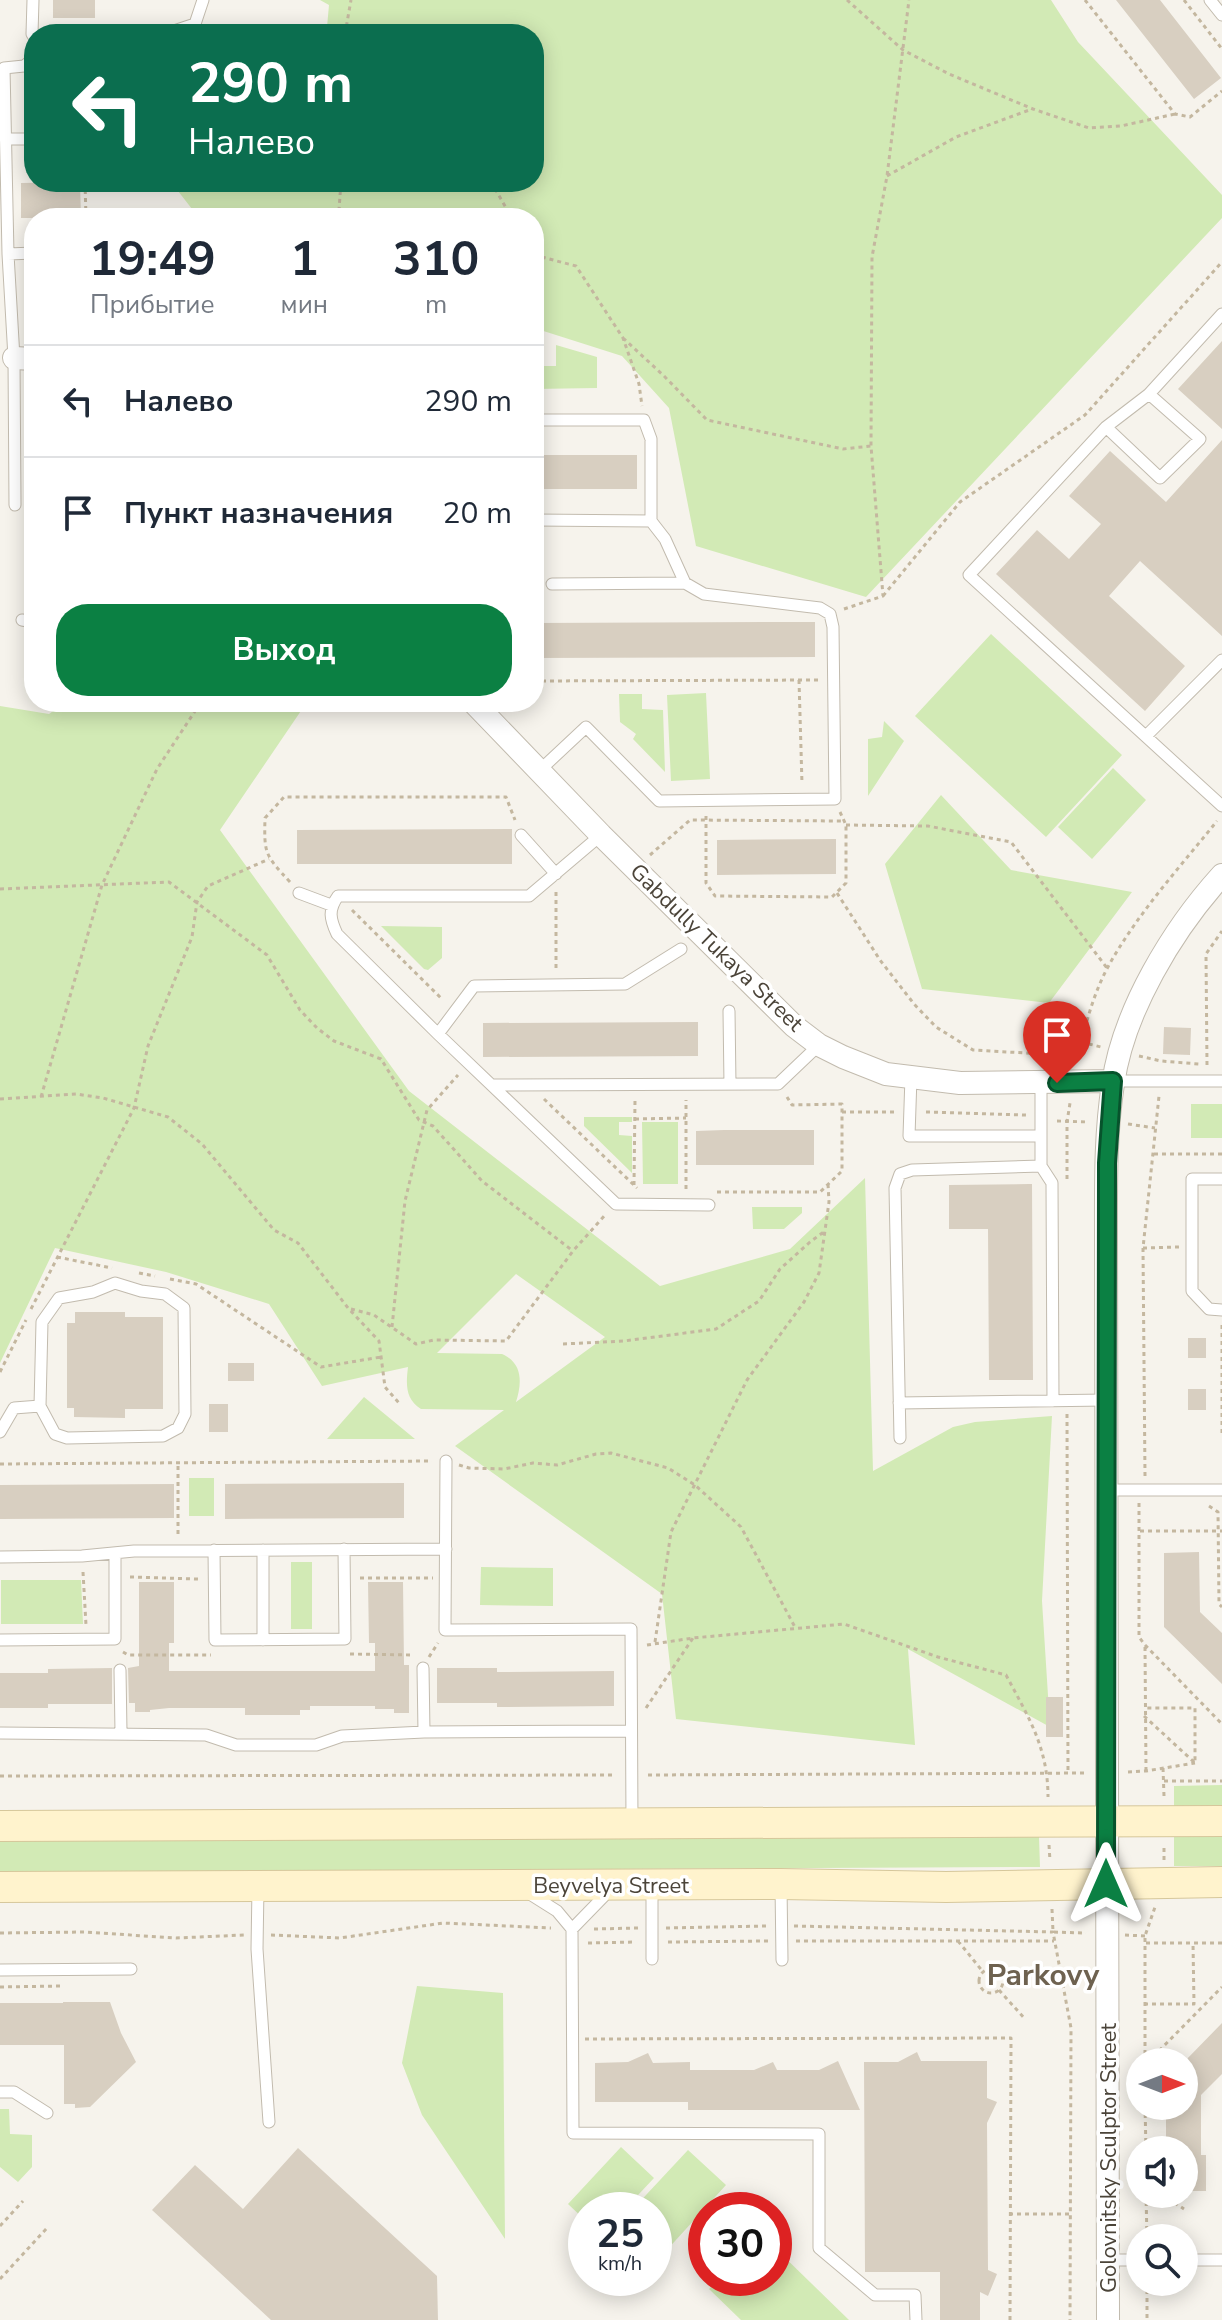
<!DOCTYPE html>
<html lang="ru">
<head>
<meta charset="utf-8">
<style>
  body { margin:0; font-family:"Nunito Sans",sans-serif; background:#f6f6f7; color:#1f2937; height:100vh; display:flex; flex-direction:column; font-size:30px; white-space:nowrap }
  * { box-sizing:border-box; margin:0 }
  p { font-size:26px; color:#747a83 }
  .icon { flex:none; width:44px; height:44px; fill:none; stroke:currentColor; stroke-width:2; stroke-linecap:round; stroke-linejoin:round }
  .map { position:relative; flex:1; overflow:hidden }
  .panel { position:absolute; left:24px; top:208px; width:520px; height:504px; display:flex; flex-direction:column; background:#fff; border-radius:32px; box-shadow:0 4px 20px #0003 }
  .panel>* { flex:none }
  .guide { position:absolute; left:24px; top:24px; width:520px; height:168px; border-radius:32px; box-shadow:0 4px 20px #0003; background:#0b6e4f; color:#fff; overflow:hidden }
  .needle { width:52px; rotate:90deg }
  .controls { position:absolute; left:1126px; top:2048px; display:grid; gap:16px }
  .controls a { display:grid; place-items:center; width:72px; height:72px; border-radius:50%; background:#fff; box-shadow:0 4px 20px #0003; font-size:40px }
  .speed { position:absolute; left:568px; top:2192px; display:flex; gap:16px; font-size:40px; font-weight:700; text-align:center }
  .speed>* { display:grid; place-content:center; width:104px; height:104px; border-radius:50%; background:#fff; box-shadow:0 4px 20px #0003; line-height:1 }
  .speed small { font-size:20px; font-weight:400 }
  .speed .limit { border:12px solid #d22; background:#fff; color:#111 }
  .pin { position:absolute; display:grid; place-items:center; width:68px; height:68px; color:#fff; margin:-82px -34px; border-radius:50% 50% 50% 0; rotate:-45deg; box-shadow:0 0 8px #0007 }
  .pin .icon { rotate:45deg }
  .me { position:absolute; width:88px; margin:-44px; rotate:0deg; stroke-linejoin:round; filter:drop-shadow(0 0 6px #0008) }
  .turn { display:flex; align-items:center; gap:28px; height:168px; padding:0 32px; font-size:36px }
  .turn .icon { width:104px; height:104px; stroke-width:2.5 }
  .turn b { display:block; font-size:56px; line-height:68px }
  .eta { display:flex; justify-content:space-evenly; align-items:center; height:136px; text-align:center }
  .eta b { font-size:48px; font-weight:700; line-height:56px }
  .button { display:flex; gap:16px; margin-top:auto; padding:16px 32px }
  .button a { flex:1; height:92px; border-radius:32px; background:#0b8043; color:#fff; font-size:32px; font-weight:700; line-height:92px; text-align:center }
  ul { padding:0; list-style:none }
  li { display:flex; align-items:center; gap:24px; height:112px; padding:0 32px; border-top:2px solid #e0e1e3 }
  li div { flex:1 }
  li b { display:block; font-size:30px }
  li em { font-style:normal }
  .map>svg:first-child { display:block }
</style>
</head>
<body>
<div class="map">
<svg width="1222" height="2320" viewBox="0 0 1222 2320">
  <rect width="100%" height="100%" fill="#f6f3ec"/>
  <path fill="#d2eab5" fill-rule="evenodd" d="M320,0H1051L1078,42L1222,195V218L866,597L696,546L669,408L622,356L534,328V218H199L171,182H534V34H302L327,27L329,5Z
    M556,345L597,357V388L534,389V366H556Z
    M991,634L1122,755L1046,837L915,716Z
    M706,693L710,779L671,781L667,695Z
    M619,694H642V709L663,710L665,772L633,739L636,734L620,722Z
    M66,702H307L220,830L409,1091L660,1286L790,1249L865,1178L873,1471L953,1427L975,1422L1052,1416L1042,1601L1050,1727L908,1649L915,1745L676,1719L662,1594L455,1446L504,1410L421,1409C405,1399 406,1384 408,1367L322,1386L269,1304L166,1272L55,1248L0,1363V706L49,714ZM516,1274L605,1337L516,1402C522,1383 523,1363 502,1354L437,1353Z
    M884,721L904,741L868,796V739L882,737Z
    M1113,768L1146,800L1092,859L1058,827Z
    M941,795L1011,870L1132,892L1049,1003L922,989L885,864Z
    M381,926L442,927V958L428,970L424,969Z
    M1191,1104H1222V1138H1191Z
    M584,1117H632V1122H619V1135L632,1136V1173L584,1126Z
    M642,1122H678V1184H643Z
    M752,1207H802V1213L784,1229H753Z
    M364,1397L415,1439H327Z
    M189,1478H214V1516H189Z
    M291,1562H312V1629H291Z
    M481,1567L553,1568V1606L480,1605Z
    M1,1580H81L83,1624H1Z
    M1222,1785V1807H1174V1786Z
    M1222,1836V1866H1174V1837Z
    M1039,1837L1040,1867L0,1872V1841Z
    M417,1986L503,1993L505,2239L422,2115L402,2063Z
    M0,2109H9L10,2134L32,2135V2167L18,2182L0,2167Z
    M621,2147L654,2178L624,2210H586V2221L568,2204Z
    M688,2150L726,2185L665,2252L654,2242V2210H632Z
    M774,2247L849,2320H850H741L709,2289L720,2278H774Z"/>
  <path fill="#d8cfc1" d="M53,0H95V18H53Z
    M1116,0H1160L1221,78L1194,99Z
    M80,182L81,218H21V183Z
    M1222,341V429L1178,389Z
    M1222,440V636L1140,561L1109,596L1185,666L1145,711L996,574L1037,530L1069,559L1101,524L1069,496L1110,451L1166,502Z
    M534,455H637V489H534Z
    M779,622H815V657L534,658V623Z
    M512,829V864H297V830Z
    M836,839V874L717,875V840Z
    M698,1022V1056L483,1057V1023Z
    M1164,1027L1191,1028L1190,1055L1163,1054Z
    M724,1130H814V1165H696V1131Z
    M1029,1184H1032L1033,1380H989L988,1229H949V1185Z
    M75,1312H125V1317H163V1409H125V1418L74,1417V1408H67V1323H75Z
    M1188,1338H1206V1358H1188Z
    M228,1363H254V1381H228Z
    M1188,1389H1206V1410H1188Z
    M209,1404H228V1432H209Z
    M404,1483V1518L225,1519V1484Z
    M174,1484V1518L0,1519V1485Z
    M1199,1552L1200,1612L1222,1633V1684L1164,1627V1553Z
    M139,1582H174V1643H169V1671H375V1643H369L368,1582H403L404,1665H409V1713H394V1709H375V1706H310V1710H300V1715H245V1708H169L150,1710V1712H135V1703H129L128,1668L139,1666Z
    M112,1668V1704H48V1708H0V1673H48V1669Z
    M437,1668H497V1672L614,1671V1706L497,1707V1703H437Z
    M1046,1697H1063V1737H1046Z
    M63,2002H110L121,2033L136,2062L90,2107L75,2108V2104H64V2045H0V2003H63Z
    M1222,2023V2074L1201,2095V2155H1206V2191H1184V2150H1166V2106H1184V2062Z
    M917,2052L921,2061H987V2098L997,2102L987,2123L988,2270L997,2274L988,2296L980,2292V2320H940V2272H865L864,2062H898Z
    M648,2053L653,2063L690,2062V2070H754L773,2062L777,2070H819L838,2061L860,2110H688V2102H595V2063L628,2062Z
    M298,2148L437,2276L438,2320H271L152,2210L195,2165L243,2209Z"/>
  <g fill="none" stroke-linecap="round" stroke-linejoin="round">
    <defs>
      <path id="service" d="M33,0L32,34L34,37
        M1210,0L1222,15
        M165,34L195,24L203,0
        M5,139H34
        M8,254L34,253
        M1222,314L1149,394L1106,427L969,575L1222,806
        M534,420H644L651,439V521
        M1106,427L1160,478L1200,439L1149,394
        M15,505L14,358L8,254L4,68L24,66L34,58
        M534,520L651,521L665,539L685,583L704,594L820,608L830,614L833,627L835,799L659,801L586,727L539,771
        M552,584L685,583
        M22,620L34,622
        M1147,735L1222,660
        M521,835L556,874
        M601,835L529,896H338C328,910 330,919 337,934L438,1034L616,1204L709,1205
        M299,893L331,905
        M729,1011L730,1084
        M438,1034L474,986L625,984L681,949
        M911,1077L909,1136H1040
        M1113,1081H1222
        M493,1085L778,1084L819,1045
        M1041,1166L1052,1183L1053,1401
        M1222,1179H1192V1291L1209,1309L1222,1310
        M115,1283L141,1291L165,1294L184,1308L185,1414L178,1428L163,1436L67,1438L55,1434L40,1406L42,1322L59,1298L93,1292Z
        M899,1403L1106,1400
        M0,1432L14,1408L40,1406
        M900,1438L895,1188L900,1174L912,1170L1041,1166V1083
        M446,1461L445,1630L631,1629L632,1823
        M1106,1490H1222
        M214,1550L215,1640L345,1639L344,1549
        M263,1550V1640
        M0,1557L82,1556L134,1551L446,1549
        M0,1640L115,1639V1554
        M423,1668L424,1732
        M120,1670L121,1732
        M0,1733L206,1735L236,1745H316L342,1736L424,1732L631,1731
        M781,1885L782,1960
        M258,1887L257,1949L269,2122
        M609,1891L572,1929L573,2133L819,2134V2248L875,2295H915L916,2320
        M530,1894L557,1911L572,1929
        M652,1959V1888
        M0,1970L131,1969
        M0,2092H14L47,2113
        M1108,2260H1140
        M1184,2260H1222"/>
      <path id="minor" d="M14,358L34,359
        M473,702L601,835L794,1026L819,1045L843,1057L886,1074L960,1083L1113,1081
        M1108,2320L1106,1237C1106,1186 1105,1135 1113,1084C1123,1011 1173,929 1222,875"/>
      <path id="secondary" d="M0,1826L1222,1821
        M0,1887L781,1884L946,1887L1222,1882"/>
    </defs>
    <use href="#service" stroke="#c2bbae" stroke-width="13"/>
    <use href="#minor" stroke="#c2bbae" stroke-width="24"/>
    <use href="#secondary" stroke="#d6c79b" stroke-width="32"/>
    <path stroke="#c4b79f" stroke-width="3" stroke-dasharray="4 4" stroke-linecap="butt" d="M847,0L903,50L949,74L1033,109L1089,128L1121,126L1175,114
      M1085,0L1175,114L1190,117L1222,91
      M1184,0L1222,49
      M345,34L351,0
      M887,176L956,137L1032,109
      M85,182L86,218
      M491,182L512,218
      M335,218L339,210L341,182
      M534,255L576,266L623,338L639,384L642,406
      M623,338L664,376L707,420L843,449L871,446
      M883,596L960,502L1085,415L1222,262
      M844,609L883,596L871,446L872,257L887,176L909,0
      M799,680L802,784
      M534,681L818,680
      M706,816V883L715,896L832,897L846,883V825L840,812
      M846,825L928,826L1011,842L1107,968
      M650,855L690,820L844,821
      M290,882C265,855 264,854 265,818L284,797H506L515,820
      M0,889L169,882L267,955L300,1010L317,1028L334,1041L381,1059L419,1120L433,1126L482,1181L573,1251
      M556,892V969
      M837,893L880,960L914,1004L936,1027L973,1050L1078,1056
      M352,910L443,1000
      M1081,1042L1101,1047
      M1139,1056L1161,1061L1199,1064
      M1078,1060C1084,1028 1093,994 1109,965C1138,913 1180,867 1217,821
      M1207,1065L1206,954L1222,931
      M41,1097L102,885L157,769L201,702
      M0,1099L76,1094L103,1098L168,1117L202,1144L274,1230L298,1243L348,1308L379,1341L385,1387L399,1403
      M544,1099L637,1188
      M842,1112H894
      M926,1112L1026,1115
      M635,1119L686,1118
      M1057,1121L1089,1122
      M1128,1124L1155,1128
      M1154,1154H1222
      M1067,1179V1122L1070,1103
      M634,1185L635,1100
      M686,1189V1100
      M717,1192H820L842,1171V1104L792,1105L787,1097
      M1143,1248L1179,1247
      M57,1257L112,1268
      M139,1273L155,1276
      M170,1279L196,1284L321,1367L381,1357
      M31,1309L134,1108L148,1046L192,937L197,902L208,886L269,859
      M351,1309L374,1315L416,1344L434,1340L506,1341L573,1251L605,1215
      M1222,1325V1435
      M392,1327L405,1201L427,1110L458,1075
      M563,1344L624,1341L716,1329L759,1301L780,1269L810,1242L825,1231
      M0,1372L26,1320
      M1067,1414L1068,1773
      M0,1464L432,1461
      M459,1465L469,1468L504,1469L533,1463L557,1465L596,1454L611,1453L668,1468L695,1485L741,1527L796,1629
      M1145,1476L1143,1248L1159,1096
      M1139,1503V1637L1145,1645L1222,1724
      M1209,1506L1218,1512L1219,1604L1222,1607
      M1140,1531H1222
      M178,1534V1462
      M83,1572L86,1625
      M130,1577L198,1579
      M360,1578H433
      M655,1642L671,1532L747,1380L804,1302L819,1273L829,1202L828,1184
      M647,1645L693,1638L844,1624L938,1657L1006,1675C1029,1718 1048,1748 1048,1797
      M1145,1647L1146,1771
      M123,1652L128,1655H211
      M350,1654L414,1655
      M429,1657L438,1643
      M646,1708L693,1638
      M1144,1716L1195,1763V1708H1145
      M1163,1768L1164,1796
      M1128,1772L1146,1771L1195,1763
      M648,1775L1088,1773
      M0,1776L616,1775
      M1164,1781H1222
      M1049,1845L1050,1861
      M1164,1860V1844
      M1052,1909L1053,1932L1086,1933
      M794,1926L1053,1932L1071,2028L1070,2320
      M666,1928L766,1926
      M594,1929L638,1928
      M0,1933L84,1932L176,1938L244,1935
      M271,1935L340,1938L443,1923L551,1928
      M1125,1935L1145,1936
      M796,1941H1054
      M958,1941L984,1973
      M668,1942L768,1941
      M588,1943L636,1942
      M1146,1943H1222
      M979 1981a12 12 0 1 1 24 0a12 12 0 1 1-24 0Z
      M0,1987L60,1986
      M999,1990L1025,2019
      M1144,2004H1194L1193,1943
      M585,2039L1011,2038L1010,2320
      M1145,2062V1936L1155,1907
      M1148,2062L1222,1987
      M1145,2106L1146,2150
      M1146,2194L1147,2238
      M1161,2194L1184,2209
      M1009,2214H1069
      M0,2226L23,2201
      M0,2279L47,2228
      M1147,2282V2320"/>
    <use href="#service" stroke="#fff" stroke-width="11"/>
    <use href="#minor" stroke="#fff" stroke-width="22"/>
    <use href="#secondary" stroke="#fff3cd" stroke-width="30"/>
  </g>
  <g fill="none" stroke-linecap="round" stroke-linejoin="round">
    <defs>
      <path id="route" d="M1057,1083L1113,1081L1107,1163L1106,1884"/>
    </defs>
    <use href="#route" stroke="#07532c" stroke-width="20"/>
    <use href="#route" stroke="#0b8043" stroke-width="14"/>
  </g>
  <g text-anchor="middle" stroke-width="7" stroke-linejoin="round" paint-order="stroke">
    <g font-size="22" fill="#4b4439" stroke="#fff">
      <text transform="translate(717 947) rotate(44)" y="8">Gabdully Tukaya Street</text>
      <text x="611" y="1893">Beyvelya Street</text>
      <text transform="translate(1108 2158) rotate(-90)" y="8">Golovnitsky Sculptor Street</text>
    </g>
    <g font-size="30" font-weight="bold" fill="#6e6250" stroke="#fff">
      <text x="1043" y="1985">Parkovy</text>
    </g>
  </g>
</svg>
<div class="controls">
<a><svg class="needle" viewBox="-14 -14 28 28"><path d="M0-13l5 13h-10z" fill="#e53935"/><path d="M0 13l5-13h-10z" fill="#747a83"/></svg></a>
<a><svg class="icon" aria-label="sound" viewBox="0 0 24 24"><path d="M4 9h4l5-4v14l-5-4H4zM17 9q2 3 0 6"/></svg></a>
<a><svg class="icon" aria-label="search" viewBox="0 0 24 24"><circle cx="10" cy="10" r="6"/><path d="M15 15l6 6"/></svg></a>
</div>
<div class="speed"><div>25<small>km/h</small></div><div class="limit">30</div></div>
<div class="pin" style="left:1057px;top:1083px;background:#d93025"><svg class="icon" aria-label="arrive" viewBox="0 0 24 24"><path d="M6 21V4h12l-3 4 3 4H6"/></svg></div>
<svg class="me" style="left:1106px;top:1884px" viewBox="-20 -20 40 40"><path d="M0-17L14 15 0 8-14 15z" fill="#0b8043" stroke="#fff" stroke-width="4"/></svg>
<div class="guide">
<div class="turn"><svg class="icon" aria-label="left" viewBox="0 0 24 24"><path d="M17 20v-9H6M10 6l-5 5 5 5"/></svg><div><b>290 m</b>Налево</div></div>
</div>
<section class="panel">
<div class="eta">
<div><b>19:49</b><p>Прибытие</p></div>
<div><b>1</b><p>мин</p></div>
<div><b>310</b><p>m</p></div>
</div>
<ul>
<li><svg class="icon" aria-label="left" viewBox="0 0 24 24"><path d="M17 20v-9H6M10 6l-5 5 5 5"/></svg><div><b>Налево</b></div><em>290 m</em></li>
<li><svg class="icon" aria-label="arrive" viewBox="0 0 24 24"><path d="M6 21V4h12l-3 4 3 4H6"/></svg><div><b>Пункт назначения</b></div><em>20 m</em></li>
</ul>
<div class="button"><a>Выход</a></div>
</section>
</div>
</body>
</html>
